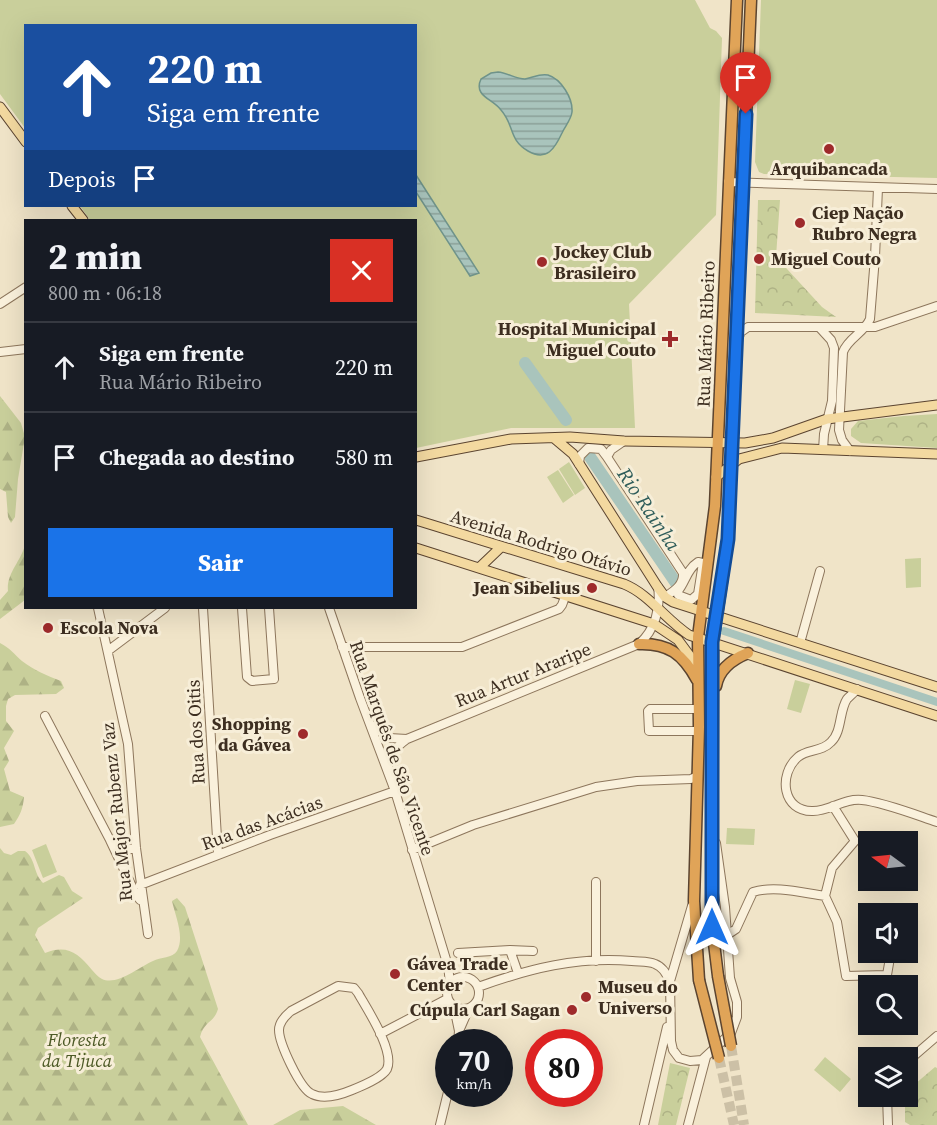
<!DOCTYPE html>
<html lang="pt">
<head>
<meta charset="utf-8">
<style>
  body { margin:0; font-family:"Source Serif 4",serif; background:#242831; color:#f1f3f6; height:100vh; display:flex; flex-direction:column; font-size:22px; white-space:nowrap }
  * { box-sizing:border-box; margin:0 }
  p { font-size:20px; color:#9ea1a6 }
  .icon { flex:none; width:33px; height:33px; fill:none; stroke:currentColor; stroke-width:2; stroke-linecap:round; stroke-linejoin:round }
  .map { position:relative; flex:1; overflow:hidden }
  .details { position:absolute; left:24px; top:219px; width:393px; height:390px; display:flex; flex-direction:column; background:#171b24; border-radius:0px; box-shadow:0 6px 24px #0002 }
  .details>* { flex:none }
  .banner { position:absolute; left:24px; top:24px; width:393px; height:183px; border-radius:0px; box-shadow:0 6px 24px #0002; background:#1a4fa0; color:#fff; overflow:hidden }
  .needle { width:39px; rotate:285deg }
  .tools { position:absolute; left:858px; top:831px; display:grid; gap:12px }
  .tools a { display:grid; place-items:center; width:60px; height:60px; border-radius:0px; background:#171b24; box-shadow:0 6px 24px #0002; font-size:30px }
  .speed { position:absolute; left:435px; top:1029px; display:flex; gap:12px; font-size:30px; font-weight:700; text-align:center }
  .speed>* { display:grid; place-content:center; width:78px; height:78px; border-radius:50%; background:#171b24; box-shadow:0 6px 24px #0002; line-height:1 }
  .speed small { font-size:15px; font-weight:400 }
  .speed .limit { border:9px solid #d22; background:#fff; color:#111 }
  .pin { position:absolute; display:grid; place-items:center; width:51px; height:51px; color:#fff; margin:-62px -26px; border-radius:50% 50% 50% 0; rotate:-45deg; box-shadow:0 0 6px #0007 }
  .pin .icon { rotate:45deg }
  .me { position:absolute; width:66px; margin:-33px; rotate:0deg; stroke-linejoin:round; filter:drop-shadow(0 0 4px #0008) }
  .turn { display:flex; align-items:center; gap:21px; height:126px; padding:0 24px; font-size:27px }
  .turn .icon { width:78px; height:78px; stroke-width:2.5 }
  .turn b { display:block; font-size:42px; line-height:51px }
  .then { display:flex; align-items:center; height:57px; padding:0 24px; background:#0003; gap:12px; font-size:22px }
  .round { display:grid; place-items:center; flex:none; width:63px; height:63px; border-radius:0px; background:#242831 }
  .head { display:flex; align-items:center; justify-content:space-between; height:102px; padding:0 24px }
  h1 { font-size:36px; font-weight:800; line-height:45px }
  .button { display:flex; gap:12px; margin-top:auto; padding:12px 24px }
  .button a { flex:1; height:69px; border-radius:0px; background:#1a73e8; color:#fff; font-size:24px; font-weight:800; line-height:69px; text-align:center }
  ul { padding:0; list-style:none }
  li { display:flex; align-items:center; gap:18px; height:90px; padding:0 24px; border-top:2px solid #363941 }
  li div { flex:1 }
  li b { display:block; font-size:22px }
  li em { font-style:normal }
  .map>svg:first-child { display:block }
</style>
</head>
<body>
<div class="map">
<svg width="937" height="1125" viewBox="0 0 937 1125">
  <defs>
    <pattern id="forest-firs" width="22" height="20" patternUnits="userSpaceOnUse" patternTransform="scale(1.5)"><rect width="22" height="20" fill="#c9cf9b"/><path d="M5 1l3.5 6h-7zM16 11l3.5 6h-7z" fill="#aeb285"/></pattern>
    <pattern id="park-crowns" width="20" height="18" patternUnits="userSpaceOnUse" patternTransform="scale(1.5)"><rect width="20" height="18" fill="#c9cf9b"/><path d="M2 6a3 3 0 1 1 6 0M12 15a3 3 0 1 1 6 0" fill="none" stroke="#aeb285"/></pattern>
    <pattern id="water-rules" width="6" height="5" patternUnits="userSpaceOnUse" patternTransform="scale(1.5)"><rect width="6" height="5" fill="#a9c4bc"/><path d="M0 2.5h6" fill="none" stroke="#8ba098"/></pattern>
  </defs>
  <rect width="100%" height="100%" fill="#f0e4c8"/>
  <path fill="url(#forest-firs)" d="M0,396L21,423L25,437L18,479L15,517L11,523L8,517L6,492L0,489Z
    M25,545V600L0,619V600L8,591C6,574 21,561 25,545Z
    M0,643C10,648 14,654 22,661C34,670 47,676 61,681L64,688L56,694L15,695L8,699L6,706V721L14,731L4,748L9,761L4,769L10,791L24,797C23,809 20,815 14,824L0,827Z
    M0,848L4,853L11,855L18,851H25C36,859 33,873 43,883L59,875L64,877L72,891L83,898L38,928L35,935L45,953C67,944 78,953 92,970C95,973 98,977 102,979C117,986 139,967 153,961C160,957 173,958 177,951C185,937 175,915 172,901L177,898L185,907L218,1009C214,1023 204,1021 200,1037L248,1125H0Z
    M343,1106L376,1125H273L300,1110Z"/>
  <path fill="url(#park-crowns)" d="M758,200H780L776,257L822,307L836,317L755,313Z
    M937,414V448L861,443L851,436V429L858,421L904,416Z
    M670,1063L690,1068L676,1125H658Z
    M935,1067L937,1068V1125H910L905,1122V1097L908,1096V1090Z"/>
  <path fill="#c9cf9b" d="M0,0H695L710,28L716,31L722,38L716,215L629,304L635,428H511L416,448V220H90L80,206H416V26H26L25,128L0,94Z
    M761,0H937V178L764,174L759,172L755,162Z
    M569,462L585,488L575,495L559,469Z
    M558,470L574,495L563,503L547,477Z
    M921,558V587L906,588L905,559Z
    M795,680L810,684L801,713L787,709Z
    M727,828L755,829L754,845L726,844Z
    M46,844L57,872L43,878L32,850Z
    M825,1057L851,1079L840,1092L814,1070Z"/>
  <path fill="url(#water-rules)" stroke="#6f938a" stroke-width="1.5" d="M498,72C508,73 516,79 525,79C532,78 540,73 548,75C561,79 573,98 572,112C571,120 565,126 562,133C555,148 547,162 528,151C508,139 515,126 501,110C493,99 473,96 481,79L491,73Z
    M416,175L479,273L470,276L416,192Z"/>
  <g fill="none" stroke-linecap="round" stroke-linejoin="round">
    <path stroke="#a9c4bc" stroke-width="8" d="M724,631L937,702"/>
    <path stroke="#a9c4bc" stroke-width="12" d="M525,363L566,420
      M590,457L676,583"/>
    <path stroke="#ccc0a6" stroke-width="10" stroke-dasharray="10 5" stroke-linecap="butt" d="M731,1046L744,1125
      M719,1058L734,1125"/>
    <defs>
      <path id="minor" d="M728,182L937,189
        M0,304L26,287
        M820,328L831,340L834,348L832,401L824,434L823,450
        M737,340L741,332L748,327H875L937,306
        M0,352L26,349
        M850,451L842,440L839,430L843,352C848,338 864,333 870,319L875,257L878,188
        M607,457L611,450L624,441
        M579,464L580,456L588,448L601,449L607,457L683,573C684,585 674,591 665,597
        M698,562L703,563L698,594L691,600L678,595V591C686,581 687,569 698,562Z
        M98,608L128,744L136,848L148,934
        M203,608L218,854
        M242,608L247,677L252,681L274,679L269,608
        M329,608L360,698L395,791L448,966L450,983
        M800,643L820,571
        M342,647H462L559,609L562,605L565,597
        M109,650L165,608
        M857,689C854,693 850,696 847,699C839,711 842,732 831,742C822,752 807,749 798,757C778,774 782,812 813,811C830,811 844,798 862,800C883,802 916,815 937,822
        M45,716L110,840L136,895L140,900
        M373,726L389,738L407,739
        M699,731H649L648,711L650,709H699
        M388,769C389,754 396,747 407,739L639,644C655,630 661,608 658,587
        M111,841L125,850L136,848
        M412,850L473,825L596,787L637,781L691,779L697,776
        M140,885L270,835L395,791
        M825,896L832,868L855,841L833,806
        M692,906L670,981L671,1041L673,1050L679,1058L690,1061L702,1060L731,1033L737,1017V1002L730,978L725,907L716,843
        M727,935L736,929L753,892C775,885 803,893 825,896L837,922L846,976L887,975L891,952
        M865,946H868
        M510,950L533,951
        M458,953L510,950L518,973
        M596,961V882
        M447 993a16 16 0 1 1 32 0a16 16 0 1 1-32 0Z
        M338,986L354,988L358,993C367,1009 395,1051 387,1069C382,1078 362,1086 352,1090C340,1095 324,1100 312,1094C300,1089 279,1043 279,1030C279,1022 285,1016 291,1011Z
        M478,987C528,969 578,956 632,961C639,962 648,961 655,964C663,967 666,974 670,981
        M454,1007L459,1031L458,1042
        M459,1031L469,1008
        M380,1034L447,999
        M908,1061L937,1036
        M887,1096L888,1125
        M440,1125L448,1092
        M644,1125L667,1027
        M688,1125L706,1057"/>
      <path id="major" d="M0,107L26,142
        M72,206L83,220
        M554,438L573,454L657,586L665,597L673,602L937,687
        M416,457L511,439L570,437L624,441L745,443L773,438L827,419L937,405
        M716,477L739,459L782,448L937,454
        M416,520L624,584C649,594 666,620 689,635L937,716
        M416,548L654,624L678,640L698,667
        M479,568L501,547"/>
      <path id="highway" d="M639,644C668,643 683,654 697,680
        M716,686C719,669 733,659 748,653
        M718,976L712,927L713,642L728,539L751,0
        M699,980L694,901L699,727L698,637L715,506L737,0"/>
    </defs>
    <use href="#minor" stroke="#8d765c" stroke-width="10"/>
    <use href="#major" stroke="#5b4430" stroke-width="11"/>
    <use href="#highway" stroke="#5b4430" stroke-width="13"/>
    <use href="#minor" stroke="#faf1dc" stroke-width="8"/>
    <use href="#major" stroke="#f3d9a0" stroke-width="9"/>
    <use href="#highway" stroke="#e0a458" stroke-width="10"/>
    <defs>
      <path id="highway-bridge" d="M718,976L731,1046
        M699,980L719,1058"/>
    </defs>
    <use href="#highway-bridge" stroke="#5b4430" stroke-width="13" stroke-linecap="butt"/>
    <use href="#highway-bridge" stroke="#e0a458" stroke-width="10"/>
  </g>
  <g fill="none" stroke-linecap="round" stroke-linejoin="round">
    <defs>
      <path id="route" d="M712,927V642L728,539L746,114"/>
    </defs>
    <use href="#route" stroke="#114b97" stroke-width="15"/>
    <use href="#route" stroke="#1a73e8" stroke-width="10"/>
  </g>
  <g fill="#9e2a2b" stroke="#f7eed8" stroke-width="2">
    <circle cx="829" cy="149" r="6"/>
    <circle cx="800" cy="223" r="6"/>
    <circle cx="759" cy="259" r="6"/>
    <circle cx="542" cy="262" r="6"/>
    <path d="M667 330h6v6h6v6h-6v6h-6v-6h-6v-6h6z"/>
    <circle cx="592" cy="588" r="6"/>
    <circle cx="48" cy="628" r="6"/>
    <circle cx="303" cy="734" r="6"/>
    <circle cx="395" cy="974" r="6"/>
    <circle cx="586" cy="997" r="6"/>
    <circle cx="572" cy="1010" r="6"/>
  </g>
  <g text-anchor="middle" stroke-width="6" stroke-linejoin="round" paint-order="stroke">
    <g font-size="18" font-weight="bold" fill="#3d2e20" stroke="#f7eed8" text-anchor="start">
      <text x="829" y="175" text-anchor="middle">Arquibancada</text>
      <text x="812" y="219">Ciep Nação<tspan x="812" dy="21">Rubro Negra</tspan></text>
      <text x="554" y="258">Jockey Club<tspan x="554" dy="21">Brasileiro</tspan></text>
      <text x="771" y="265">Miguel Couto</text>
      <text x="656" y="335" text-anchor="end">Hospital Municipal<tspan x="656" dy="21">Miguel Couto</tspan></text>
      <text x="580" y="594" text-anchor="end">Jean Sibelius</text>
      <text x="60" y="634">Escola Nova</text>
      <text x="291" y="730" text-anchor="end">Shopping<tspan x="291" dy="21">da Gávea</tspan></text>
      <text x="407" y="970">Gávea Trade<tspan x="407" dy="21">Center</tspan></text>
      <text x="598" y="993">Museu do<tspan x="598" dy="21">Universo</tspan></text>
      <text x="560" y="1016" text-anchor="end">Cúpula Carl Sagan</text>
    </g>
    <g font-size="18" fill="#3d2e20" stroke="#f7eed8">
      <text transform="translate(706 334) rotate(-88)" y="6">Rua Mário Ribeiro</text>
      <text transform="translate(541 543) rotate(17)" y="6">Avenida Rodrigo Otávio</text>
      <text transform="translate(523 675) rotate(-22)" y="6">Rua Artur Araripe</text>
      <text transform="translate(196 732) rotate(-93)" y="6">Rua dos Oitis</text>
      <text transform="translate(392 748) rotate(71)" y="6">Rua Marquês de São Vicente</text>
      <text transform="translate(117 812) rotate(-96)" y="6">Rua Major Rubenz Vaz</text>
      <text transform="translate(262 823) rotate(-20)" y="6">Rua das Acácias</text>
    </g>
    <g font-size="18" font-style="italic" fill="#4d5a26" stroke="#f7eed8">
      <text x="77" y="1046">Floresta<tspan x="77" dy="21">da Tijuca</tspan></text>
    </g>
    <g font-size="20" font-style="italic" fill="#2f5d5a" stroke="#f7eed8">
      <text transform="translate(649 509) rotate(56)" y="7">Rio Rainha</text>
    </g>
  </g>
</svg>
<div class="tools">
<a><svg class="needle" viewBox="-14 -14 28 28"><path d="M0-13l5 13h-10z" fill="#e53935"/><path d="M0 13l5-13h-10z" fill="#9ea1a6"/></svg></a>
<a><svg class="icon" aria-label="sound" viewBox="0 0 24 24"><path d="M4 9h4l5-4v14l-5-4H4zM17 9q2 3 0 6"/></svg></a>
<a><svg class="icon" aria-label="search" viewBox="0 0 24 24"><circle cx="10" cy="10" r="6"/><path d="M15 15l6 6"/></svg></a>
<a><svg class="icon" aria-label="layers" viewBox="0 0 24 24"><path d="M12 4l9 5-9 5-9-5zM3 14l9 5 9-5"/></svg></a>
</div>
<div class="speed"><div>70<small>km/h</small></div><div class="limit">80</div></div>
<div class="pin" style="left:746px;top:114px;background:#d93025"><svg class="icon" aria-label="arrive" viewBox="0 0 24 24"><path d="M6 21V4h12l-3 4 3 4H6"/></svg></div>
<svg class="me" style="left:712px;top:927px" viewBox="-20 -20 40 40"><path d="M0-17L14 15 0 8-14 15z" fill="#1a73e8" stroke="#fff" stroke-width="4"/></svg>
<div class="banner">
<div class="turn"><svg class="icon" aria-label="ahead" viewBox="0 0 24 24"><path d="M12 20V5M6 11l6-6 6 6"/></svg><div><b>220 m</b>Siga em frente</div></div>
<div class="then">Depois<svg class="icon" aria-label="arrive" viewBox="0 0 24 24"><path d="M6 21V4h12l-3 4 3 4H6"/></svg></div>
</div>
<section class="details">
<div class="head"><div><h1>2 min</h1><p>800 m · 06:18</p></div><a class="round" style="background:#d93025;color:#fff"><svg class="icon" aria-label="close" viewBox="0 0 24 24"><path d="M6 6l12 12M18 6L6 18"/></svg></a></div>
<ul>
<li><svg class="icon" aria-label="ahead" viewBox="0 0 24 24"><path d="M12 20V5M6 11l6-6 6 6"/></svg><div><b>Siga em frente</b><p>Rua Mário Ribeiro</p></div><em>220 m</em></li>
<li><svg class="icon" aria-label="arrive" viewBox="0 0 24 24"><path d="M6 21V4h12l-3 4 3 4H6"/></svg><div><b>Chegada ao destino</b></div><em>580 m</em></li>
</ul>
<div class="button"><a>Sair</a></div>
</section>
</div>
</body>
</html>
